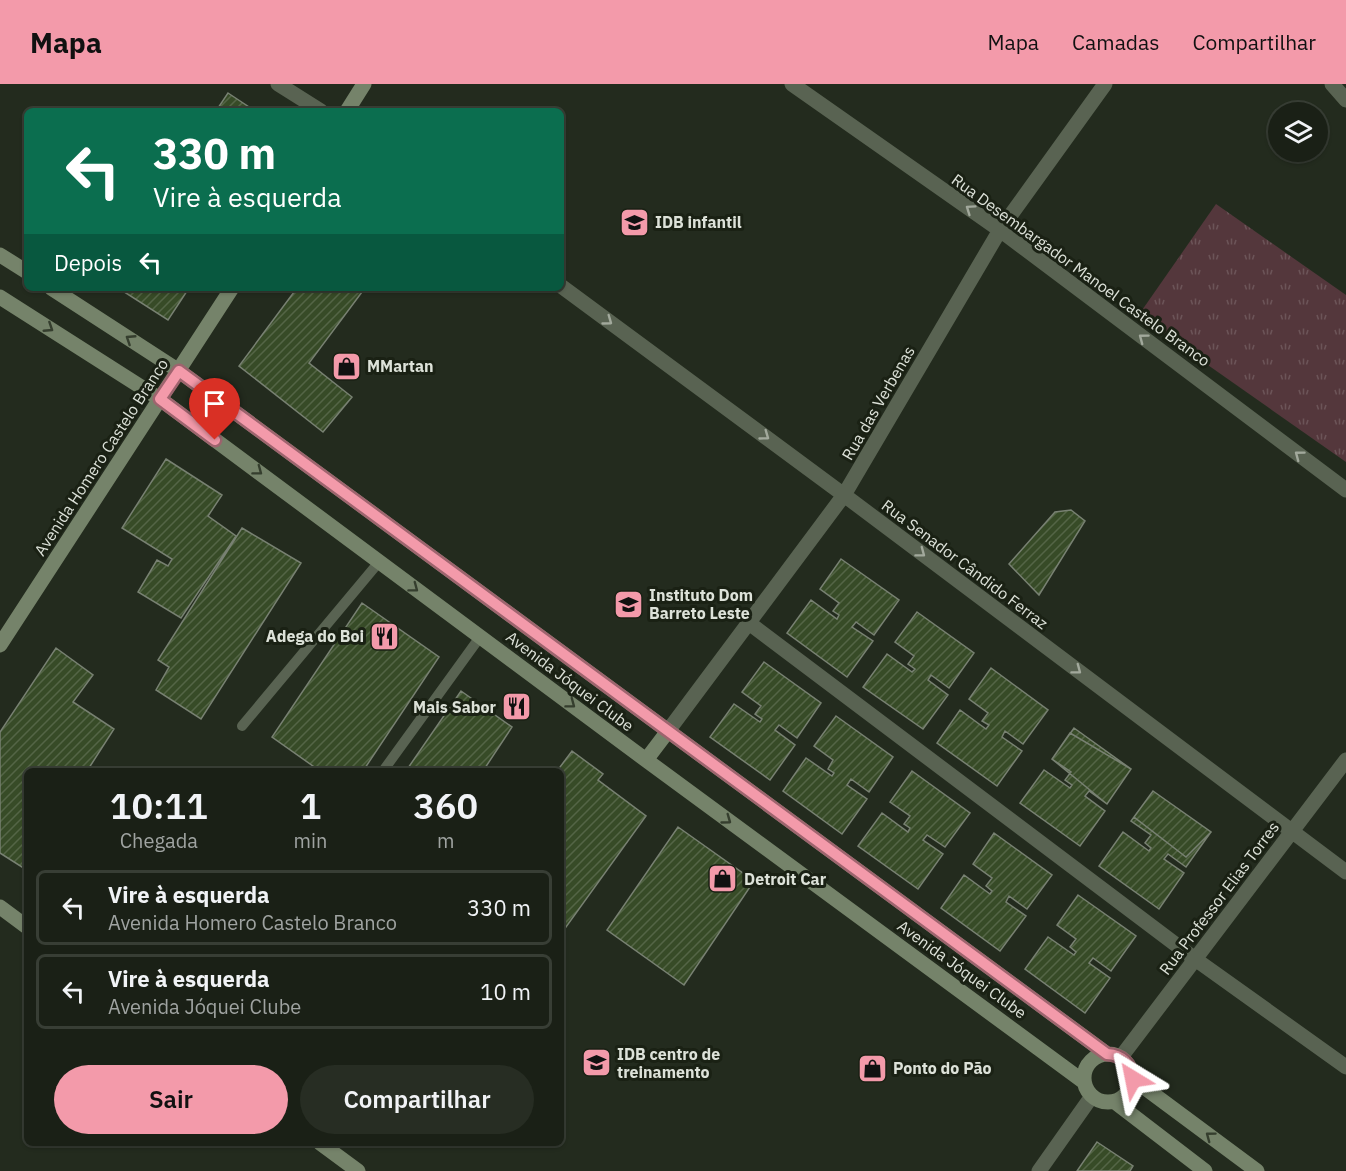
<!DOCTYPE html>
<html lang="pt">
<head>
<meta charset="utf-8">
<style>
  body { margin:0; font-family:"IBM Plex Sans",sans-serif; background:#272d23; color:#f1f3f6; height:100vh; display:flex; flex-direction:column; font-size:22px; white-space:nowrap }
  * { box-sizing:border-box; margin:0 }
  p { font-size:20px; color:#9fa3a1 }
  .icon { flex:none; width:33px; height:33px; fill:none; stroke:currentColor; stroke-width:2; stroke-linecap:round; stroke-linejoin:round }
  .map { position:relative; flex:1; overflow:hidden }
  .drawer { position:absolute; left:24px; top:684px; width:540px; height:378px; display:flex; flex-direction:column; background:#1a2016; border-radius:9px; box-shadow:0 2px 4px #0004,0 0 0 2px #383e35 }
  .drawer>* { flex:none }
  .banner { position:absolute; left:24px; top:24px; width:540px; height:183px; border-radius:9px; box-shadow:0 2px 4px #0004,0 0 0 2px #383e35; background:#0b6e4f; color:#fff; overflow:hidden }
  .buttons { position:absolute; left:1268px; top:18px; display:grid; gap:12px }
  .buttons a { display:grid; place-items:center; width:60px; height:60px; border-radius:50%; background:#1a2016; box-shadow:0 2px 4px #0004,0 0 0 2px #383e35; font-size:30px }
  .pin { position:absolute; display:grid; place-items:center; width:51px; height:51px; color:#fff; margin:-62px -26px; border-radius:50% 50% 50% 0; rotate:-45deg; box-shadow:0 0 6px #0007 }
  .pin .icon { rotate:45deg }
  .me { position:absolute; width:66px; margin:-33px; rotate:325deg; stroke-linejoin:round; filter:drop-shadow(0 0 4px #0008) }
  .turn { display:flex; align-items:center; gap:21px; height:126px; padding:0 30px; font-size:27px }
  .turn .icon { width:78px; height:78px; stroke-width:2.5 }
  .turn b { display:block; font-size:42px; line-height:51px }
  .then { display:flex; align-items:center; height:57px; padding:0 30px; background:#0003; gap:12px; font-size:22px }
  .eta { display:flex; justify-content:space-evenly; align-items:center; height:102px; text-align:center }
  .eta b { font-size:36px; font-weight:600; line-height:42px }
  .action { display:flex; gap:12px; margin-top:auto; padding:12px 30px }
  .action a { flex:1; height:69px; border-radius:36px; background:#f39aaa; color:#111; font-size:24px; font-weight:600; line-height:69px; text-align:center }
  .action a+a { background:#272d23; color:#f1f3f6 }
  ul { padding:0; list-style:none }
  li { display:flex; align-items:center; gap:18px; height:75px; margin:0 12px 9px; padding:0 18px; border:3px solid #383e35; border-radius:9px }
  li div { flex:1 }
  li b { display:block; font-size:22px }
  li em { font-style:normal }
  header { display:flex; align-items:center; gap:36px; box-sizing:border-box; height:84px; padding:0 30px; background:#f39aaa; color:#111 }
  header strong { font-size:28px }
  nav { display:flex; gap:33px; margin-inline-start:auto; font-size:21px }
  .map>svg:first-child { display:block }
</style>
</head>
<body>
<header>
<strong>Mapa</strong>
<nav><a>Mapa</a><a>Camadas</a><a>Compartilhar</a></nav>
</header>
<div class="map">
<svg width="1346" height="1087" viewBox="0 0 1346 1087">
  <defs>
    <pattern id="grass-tufts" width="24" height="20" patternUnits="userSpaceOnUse" patternTransform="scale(1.5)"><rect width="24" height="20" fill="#54373c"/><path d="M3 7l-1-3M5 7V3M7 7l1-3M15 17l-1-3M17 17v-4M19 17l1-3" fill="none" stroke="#6c5458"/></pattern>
    <pattern id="building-hatch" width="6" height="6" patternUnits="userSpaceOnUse" patternTransform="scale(1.5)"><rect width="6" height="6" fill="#374b27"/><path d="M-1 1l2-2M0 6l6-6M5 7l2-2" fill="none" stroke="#546546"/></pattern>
  </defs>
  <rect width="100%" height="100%" fill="#232b1e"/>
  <path fill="url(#grass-tufts)" d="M1216,120L1346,211V378L1138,232Z"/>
  <path fill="url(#building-hatch)" stroke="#788172" stroke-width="1.5" d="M228,9L255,27H216Z
    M118,204H189L168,236Z
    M297,204H365L309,279L352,313L323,348L239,282Z
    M166,375L222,411L208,432L236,452L181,534L138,508L157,476L168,482L172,475L122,444Z
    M1071,426L1085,437L1039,511L1009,480L1055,428Z
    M242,444L301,479L201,635L156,606L169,583L158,576Z
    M841,475L899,516L874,551L856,538L852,543L873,557L847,593L787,549L811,516L837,535L839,531L833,527L839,519L820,505Z
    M362,519L439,573L363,687H320L272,653Z
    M917,528L974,569L949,604L931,591L928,596L948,611L923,645L863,603L887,570L912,588L915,585L908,580L914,572L895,558Z
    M56,564L93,591L73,618L114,645L87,687H27V782L25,785L0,769V648Z
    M764,578L821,619L797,654L779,641L775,646L795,661L770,696L710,653L734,620L760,638L762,635L755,630L761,622L742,608Z
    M991,584L1048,626L1023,660L1005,647L1002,653L1022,667L997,702L937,659L960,626L986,645L989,641L982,637L988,629L969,615Z
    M461,607L512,643L483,687H413L408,684Z
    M836,632L893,673L869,708L851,695L847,701L867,715L842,750L783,707L806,674L832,692L834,689L828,685L833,676L814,662Z
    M1074,644L1131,685L1107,720L1089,707L1085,712L1105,727L1080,762L1020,719L1044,686L1070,704L1072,701L1065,696L1071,688L1052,675Z
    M1070,649L1131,685L1107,720L1052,675Z
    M572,667L603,690L598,696L646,732L561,850V687H557Z
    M912,687L970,729L945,763L927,751L923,756L943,770L918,805L858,762L882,729L908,748L910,744L904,740L910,732L890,718Z
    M1153,707L1211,748L1186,783L1168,770L1164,775L1184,789L1159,825L1099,782L1123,748L1149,767L1151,764L1145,759L1151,751L1131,737Z
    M1153,707L1211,748L1186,773L1134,733Z
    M678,743L754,797L684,901L607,846Z
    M994,749L1052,791L1027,825L1009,812L1006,818L1026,832L1000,867L941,824L964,791L990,810L992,807L986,802L992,794L973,780Z
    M1078,811L1136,852L1111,887L1093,874L1089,879L1110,894L1085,929L1025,885L1048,853L1074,871L1076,868L1070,863L1076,855L1057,841Z
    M1097,1058L1133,1082L1130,1087H1077Z"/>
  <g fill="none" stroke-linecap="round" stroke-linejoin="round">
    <path stroke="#596352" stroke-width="10" d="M242,642L379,478
      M383,687L480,553"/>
    <path stroke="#596352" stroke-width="15" d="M278,0L321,27
      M792,0L1000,146L1346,406
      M1332,0L1346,16
      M561,202L844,411L1346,788
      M749,539L1195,875L1346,983
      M668,647L844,411L1000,146L1105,0
      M1121,973L1346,676
      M1039,1087L1092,1012"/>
    <path stroke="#75836a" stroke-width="15" d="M347,27L364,0
      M0,171L27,188
      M51,204L179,287L1107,970
      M0,213L160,315L646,676L1084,998
      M0,561L232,204
      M646,676L668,647
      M0,823L27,843
      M1084 994a24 24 0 1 1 48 0a24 24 0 1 1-48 0Z
      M1133,995L1257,1087
      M1115,1018L1205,1087
      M320,1059L358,1087"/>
  </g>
  <defs><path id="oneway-chevron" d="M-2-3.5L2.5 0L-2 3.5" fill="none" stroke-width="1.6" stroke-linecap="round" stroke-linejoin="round" transform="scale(1.5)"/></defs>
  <g stroke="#a2a99c">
    <use href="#oneway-chevron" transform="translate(970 125) rotate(-145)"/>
    <use href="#oneway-chevron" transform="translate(608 237) rotate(36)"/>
    <use href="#oneway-chevron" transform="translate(1143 254) rotate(-143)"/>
    <use href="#oneway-chevron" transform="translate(765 352) rotate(36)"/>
    <use href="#oneway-chevron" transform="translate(1299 371) rotate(-143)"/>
    <use href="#oneway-chevron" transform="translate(921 469) rotate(37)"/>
    <use href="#oneway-chevron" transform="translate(1077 586) rotate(37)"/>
  </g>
  <g stroke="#353e2e">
    <use href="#oneway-chevron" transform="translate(49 244) rotate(33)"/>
    <use href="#oneway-chevron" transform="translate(130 255) rotate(-147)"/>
    <use href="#oneway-chevron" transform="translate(258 387) rotate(37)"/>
    <use href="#oneway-chevron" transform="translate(414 504) rotate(37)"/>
    <use href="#oneway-chevron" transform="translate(571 620) rotate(37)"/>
    <use href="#oneway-chevron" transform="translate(727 736) rotate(36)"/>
    <use href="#oneway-chevron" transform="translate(1210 1052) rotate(-143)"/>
  </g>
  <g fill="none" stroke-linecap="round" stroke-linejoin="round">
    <defs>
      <path id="route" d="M215,356L160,315L179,287L1107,970C1122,971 1131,979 1133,995"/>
    </defs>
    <use href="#route" stroke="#9e646e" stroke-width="15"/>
    <use href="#route" stroke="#f39aaa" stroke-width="10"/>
  </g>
  <defs>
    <symbol id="school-square" viewBox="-11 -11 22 22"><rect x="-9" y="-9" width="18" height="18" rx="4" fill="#f39aaa" stroke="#1a2114"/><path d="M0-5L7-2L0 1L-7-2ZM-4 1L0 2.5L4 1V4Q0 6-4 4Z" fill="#111"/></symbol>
    <symbol id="shop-square" viewBox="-11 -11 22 22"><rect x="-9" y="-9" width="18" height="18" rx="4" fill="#f39aaa" stroke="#1a2114"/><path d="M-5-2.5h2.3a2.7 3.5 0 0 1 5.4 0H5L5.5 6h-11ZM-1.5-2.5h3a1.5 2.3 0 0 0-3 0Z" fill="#111"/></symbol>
    <symbol id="restaurant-square" viewBox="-11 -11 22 22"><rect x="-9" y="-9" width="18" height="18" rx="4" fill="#f39aaa" stroke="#1a2114"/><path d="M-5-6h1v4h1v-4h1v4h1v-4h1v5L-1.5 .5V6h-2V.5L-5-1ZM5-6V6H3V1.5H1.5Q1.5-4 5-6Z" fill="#111"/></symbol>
  </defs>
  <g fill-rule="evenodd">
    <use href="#school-square" x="618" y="122" width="33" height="33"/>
    <use href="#shop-square" x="330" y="266" width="33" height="33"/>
    <use href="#school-square" x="612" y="504" width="33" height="33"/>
    <use href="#restaurant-square" x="368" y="536" width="33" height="33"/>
    <use href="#restaurant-square" x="500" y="606" width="33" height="33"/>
    <use href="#shop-square" x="706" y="778" width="33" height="33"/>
    <use href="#school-square" x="580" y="962" width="33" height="33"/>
    <use href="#shop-square" x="856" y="968" width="33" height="33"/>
  </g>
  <g text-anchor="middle" stroke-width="6" stroke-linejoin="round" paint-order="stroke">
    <g font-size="16" font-weight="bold" fill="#dde2d9" stroke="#1a2114" text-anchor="start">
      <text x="655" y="144">IDB infantil</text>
      <text x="367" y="288">MMartan</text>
      <text x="649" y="517">Instituto Dom<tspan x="649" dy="18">Barreto Leste</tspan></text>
      <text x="364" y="558" text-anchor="end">Adega do Boi</text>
      <text x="496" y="629" text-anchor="end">Mais Sabor</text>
      <text x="744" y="801">Detroit Car</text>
      <text x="617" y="976">IDB centro de<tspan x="617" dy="18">treinamento</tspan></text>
      <text x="893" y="990">Ponto do Pão</text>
    </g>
    <g font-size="16" fill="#dde2d9" stroke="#1a2114">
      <text transform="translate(1081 186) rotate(36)" y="6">Rua Desembargador Manoel Castelo Branco</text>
      <text transform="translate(878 319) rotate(-60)" y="6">Rua das Verbenas</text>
      <text transform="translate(101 373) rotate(-57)" y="6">Avenida Homero Castelo Branco</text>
      <text transform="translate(965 480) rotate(37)" y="6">Rua Senador Cândido Ferraz</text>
      <text transform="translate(570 597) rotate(37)" y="6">Avenida Jóquei Clube</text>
      <text transform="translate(1219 814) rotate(-53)" y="6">Rua Professor Elias Torres</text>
      <text transform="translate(962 885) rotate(36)" y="6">Avenida Jóquei Clube</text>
    </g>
  </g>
</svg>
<div class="buttons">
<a><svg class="icon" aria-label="layers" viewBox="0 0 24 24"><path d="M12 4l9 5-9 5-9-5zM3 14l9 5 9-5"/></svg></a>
</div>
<div class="pin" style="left:215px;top:356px;background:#d93025"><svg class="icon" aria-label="arrive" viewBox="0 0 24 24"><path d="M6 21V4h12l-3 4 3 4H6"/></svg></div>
<svg class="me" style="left:1133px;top:995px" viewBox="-20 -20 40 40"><path d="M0-17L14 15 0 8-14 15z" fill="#f39aaa" stroke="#fff" stroke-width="4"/></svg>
<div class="banner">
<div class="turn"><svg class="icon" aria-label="left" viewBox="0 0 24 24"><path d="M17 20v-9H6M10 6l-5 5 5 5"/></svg><div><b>330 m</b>Vire à esquerda</div></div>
<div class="then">Depois<svg class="icon" aria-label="left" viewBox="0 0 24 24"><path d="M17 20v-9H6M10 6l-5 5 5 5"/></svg></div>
</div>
<section class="drawer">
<div class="eta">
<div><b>10:11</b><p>Chegada</p></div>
<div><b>1</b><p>min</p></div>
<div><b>360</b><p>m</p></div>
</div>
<ul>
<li><svg class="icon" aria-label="left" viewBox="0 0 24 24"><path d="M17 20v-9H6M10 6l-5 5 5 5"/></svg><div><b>Vire à esquerda</b><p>Avenida Homero Castelo Branco</p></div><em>330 m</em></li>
<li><svg class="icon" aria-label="left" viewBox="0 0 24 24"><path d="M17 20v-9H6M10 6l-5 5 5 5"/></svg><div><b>Vire à esquerda</b><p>Avenida Jóquei Clube</p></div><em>10 m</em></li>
</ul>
<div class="action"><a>Sair</a><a>Compartilhar</a></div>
</section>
</div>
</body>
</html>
